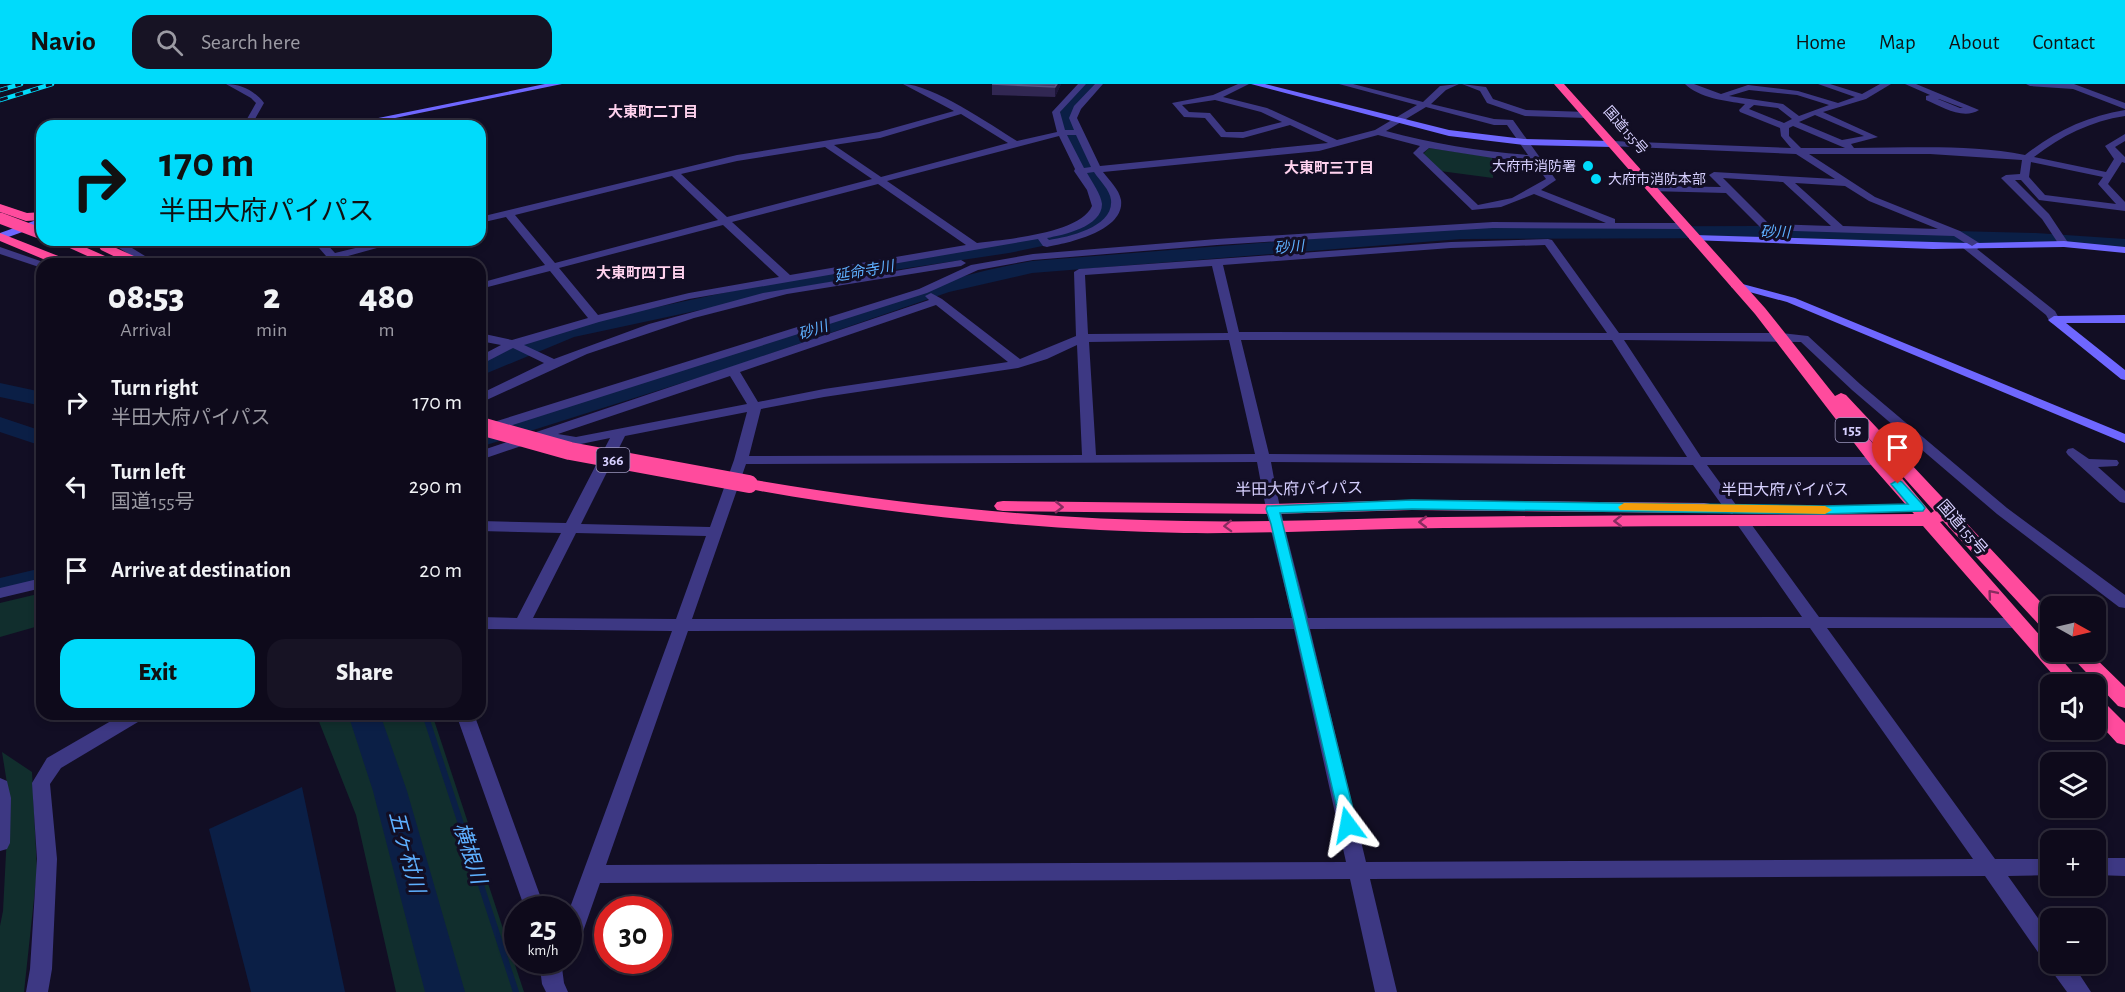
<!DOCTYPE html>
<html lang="en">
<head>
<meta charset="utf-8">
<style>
  body { margin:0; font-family:"Alegreya Sans","Noto Sans JP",sans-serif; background:#171324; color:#f1f3f6; height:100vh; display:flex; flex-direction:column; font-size:22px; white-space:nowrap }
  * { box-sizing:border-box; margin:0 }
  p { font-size:20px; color:#9b9aa3 }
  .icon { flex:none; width:33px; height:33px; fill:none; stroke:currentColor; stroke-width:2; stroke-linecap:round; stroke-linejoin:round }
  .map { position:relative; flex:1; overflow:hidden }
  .details { position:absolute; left:36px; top:174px; width:450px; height:462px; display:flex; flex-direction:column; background:#0e0a1b; border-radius:18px; box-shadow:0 3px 9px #0003,0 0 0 2px #2e2b3a }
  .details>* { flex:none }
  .banner { position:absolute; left:36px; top:36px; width:450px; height:126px; border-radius:18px; box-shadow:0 3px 9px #0003,0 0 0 2px #2e2b3a; background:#00dbfb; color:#111; overflow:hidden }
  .needle { width:39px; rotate:98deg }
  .tools { position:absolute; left:2040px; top:512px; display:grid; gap:12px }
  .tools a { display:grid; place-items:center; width:66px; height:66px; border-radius:12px; background:#0e0a1b; box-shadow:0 3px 9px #0003,0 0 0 2px #2e2b3a; font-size:30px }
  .speed { position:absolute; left:504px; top:812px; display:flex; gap:12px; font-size:30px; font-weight:700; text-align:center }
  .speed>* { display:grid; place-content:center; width:78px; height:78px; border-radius:50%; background:#0e0a1b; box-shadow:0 3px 9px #0003,0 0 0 2px #2e2b3a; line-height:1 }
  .speed small { font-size:15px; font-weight:400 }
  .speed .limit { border:9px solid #d22; background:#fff; color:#111 }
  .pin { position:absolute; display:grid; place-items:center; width:51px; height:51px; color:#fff; margin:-62px -26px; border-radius:50% 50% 50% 0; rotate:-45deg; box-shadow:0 0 6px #0007 }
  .pin .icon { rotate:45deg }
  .me { position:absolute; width:66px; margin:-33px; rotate:347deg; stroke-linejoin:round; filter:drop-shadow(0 0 4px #0008) }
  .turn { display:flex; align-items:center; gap:21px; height:126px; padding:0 24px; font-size:27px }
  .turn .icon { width:78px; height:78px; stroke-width:2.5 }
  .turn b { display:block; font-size:42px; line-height:51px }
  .eta { display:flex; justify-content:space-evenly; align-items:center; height:102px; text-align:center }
  .eta b { font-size:36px; font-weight:800; line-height:42px }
  .primary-button { display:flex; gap:12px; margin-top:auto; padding:12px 24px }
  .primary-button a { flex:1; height:69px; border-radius:18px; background:#00dbfb; color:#111; font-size:24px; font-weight:800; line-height:69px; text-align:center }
  .primary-button a+a { background:#171324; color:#f1f3f6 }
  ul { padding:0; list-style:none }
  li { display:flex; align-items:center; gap:18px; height:84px; padding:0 24px }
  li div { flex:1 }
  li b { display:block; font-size:22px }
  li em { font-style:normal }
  header { display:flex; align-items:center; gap:36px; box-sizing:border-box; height:84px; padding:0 30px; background:#00dbfb; color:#111 }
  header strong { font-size:28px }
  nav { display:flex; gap:33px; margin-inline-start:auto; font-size:21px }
  .search { width:420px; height:54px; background:#171324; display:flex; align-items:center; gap:15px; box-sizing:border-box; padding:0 21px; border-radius:18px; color:#9b9aa3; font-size:22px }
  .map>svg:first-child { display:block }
</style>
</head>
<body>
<header>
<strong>Navio</strong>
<div class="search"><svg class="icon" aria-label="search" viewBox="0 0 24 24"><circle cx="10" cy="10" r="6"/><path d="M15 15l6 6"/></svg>Search here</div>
<nav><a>Home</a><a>Map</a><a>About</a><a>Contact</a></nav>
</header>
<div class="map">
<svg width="2125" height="908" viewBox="0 0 2125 908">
  <rect width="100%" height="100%" fill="#120e24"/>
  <path fill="#112e2d" d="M1429,64L1492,73L1493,94L1440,87L1423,70Z
    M42,509V541L0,553V519Z
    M316,630H432L524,908H396L356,731Z
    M2,668L32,688L37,787L24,908H0V842L3,827L9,712Z"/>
  <path fill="#0b1f46" d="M302,703L345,908H251L209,745Z"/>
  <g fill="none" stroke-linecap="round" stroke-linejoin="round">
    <path stroke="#0b1f46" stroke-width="6" d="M425,630L516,908"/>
    <path fill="#0b1f46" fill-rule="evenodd" d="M1083,0H1098L1078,22L1073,34L1090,77L1108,101L1116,119L1106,138L1081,154L1009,169L868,190L574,253L480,292V276L568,242L868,178L1009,157L1068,146L1092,131L1098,119L1090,101L1074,77L1057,34L1066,17Z
      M1758,142L2036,149L2125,155V167L2036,161L1758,154L1461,155L1032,189L949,208L726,285L480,363V348C581,316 683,285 784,251C866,224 946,192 1032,177L1461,143Z
      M0,299L42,308V322L0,313Z
      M0,333L42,347V362L0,348Z
      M42,484V502L0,514V494Z
      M348,630H380L407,707L465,908H425L373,707Z"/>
    <path fill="#3d3883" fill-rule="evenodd" d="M226,0C241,0 255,7 264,19L251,42H243L256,19L251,14Z
      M903,0C932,0 991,41 1017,57L1057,48L1052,28L1078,0H1086L1060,28L1065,46H1074L1069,34L1074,22L1095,0H1103L1081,25L1077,34L1100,82L1328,59L1290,41L1243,54L1221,53L1205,34L1184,33L1172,19L1213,11L1238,0H1249L1223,13L1267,24L1337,56L1375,46L1417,21L1339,0H1353L1423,18L1440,2L1459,0L1446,6L1431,20L1494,35L1513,36L1556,96L1541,106L1615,135V139H1685L1690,142L1685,145L1493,144L1217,161L1033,176L978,186L927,209L491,348H481V342L919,205L971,181L1033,170L1217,155L1493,138L1606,139L1534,110L1501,123L1472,126L1415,71L1413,69L1420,62L1378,51L1319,67L1103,88C1109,96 1119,105 1121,116C1125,147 1069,159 1047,163L1043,162L1038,155L689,215L599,238L524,261L554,275L649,240L763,209L961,176L966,179L961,182L787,210L694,234L587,270L480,319V310L544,279L513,264L480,281V272L501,261L480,257V249L512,256L588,234L550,187L480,205V199L545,181L506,133L480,139V133L737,71L879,48L954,27ZM1215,16L1261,28L1282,38L1243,48H1226L1210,29L1189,28L1182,21ZM1426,23L1494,41H1507L1528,71C1480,67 1433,60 1386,47ZM961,30L1008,59L881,93L834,61L880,54ZM1067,51H1076L1091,83L1084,84ZM1059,52L1075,85L1074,87L1087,106L1092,122C1080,150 1005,155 977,159L887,97ZM825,63L872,95L727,133L681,90L737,77ZM1429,64L1493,74L1533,77L1546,95L1512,114L1478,121L1423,69ZM1087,89L1094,88C1100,97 1110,106 1111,116C1114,143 1069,153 1049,156L1047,154C1063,151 1102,143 1102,120C1101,110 1092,98 1087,89ZM672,92L718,136L555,179L515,131ZM878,100L966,161L790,191L732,138ZM723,141L779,193L689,209L598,231L559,184Z
      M1462,0L1486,3L1493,15L1526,26L1587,28L1591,31L1587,34L1525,32L1487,19L1480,7Z
      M1685,0H1694L1721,10L1748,1L1798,7L1838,19L1855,13L1818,0H1830L1862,10L1880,0H1891L1866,15L1823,28L1878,53L1851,60L1854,64C1910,64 1970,60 2025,71C2054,48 2087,32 2125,26V32C2091,37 2061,52 2034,73L2106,88L2114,75L2105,62L2125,50V57L2115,63L2125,73V79L2122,78L2108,100L2125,118V127L2039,116L2021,96H2015L2049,130L2069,160L2064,163L2060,162L2042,135L2001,94L2006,91L2020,90L2022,76L1930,70H1809L1875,113L1960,147L1981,160L1982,162L1977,165L2055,227L2060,236L2054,240L2050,238L2046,231L1963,164L1962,162L1965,159L1954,152L1766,146L1762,145L1726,109L1649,107L1647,105L1652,102L1721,103L1709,91L1714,88L1835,95L1796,70L1609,62V58L1612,57L1791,64L1781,52L1780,44L1740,28L1739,26L1745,20C1726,17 1699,14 1685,0ZM1749,6L1797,11L1829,21L1799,32L1783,20L1729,12ZM1754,21L1778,24L1792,35L1784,39L1749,25ZM1815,31L1864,52L1842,56L1799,38ZM1793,42L1845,64H1801L1789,52V44ZM2031,78L2103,93L2098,100L2116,120L2045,111L2029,93ZM1723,94L1783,98L1831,142L1769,140ZM1795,99L1845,102L1869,117L1938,145L1843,142Z
      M1905,0H1916L1979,26C1963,36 1942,23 1926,16V12L1930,11ZM1938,15H1939L1963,24H1960Z
      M2026,0H2074L2125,19V25L2073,5L2030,2Z
      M1548,155L1552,156L1619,249H1781L1808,252L1860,300L2007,424L2125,511V524L2119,523L1997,430L1852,306L1801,258L1624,256L1701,373H1877L1884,377L1877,381H1707L1739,425L1732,430L1727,428L1693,381L1271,378C1280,431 1295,482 1308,534L1802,533L1734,436L1741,431L1746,433L1819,533L2022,534L2024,538L2022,542L2016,544H1827L1995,775H2050V791L2008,792L2050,851V879H2072L2091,908H2067L2051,886L2049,876L2042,874L1985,792L1370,795L1397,908H1375L1350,795L600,799L579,859L575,866L568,868V829L672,547L480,545V533L517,534L561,449L480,447V437L566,439L610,354L576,361L542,355L480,376V367L929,216L925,212L931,209L942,215L1020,275L1076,252L1074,188L1079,185L1451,158ZM1545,161L1607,249L1239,248L1223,181L1451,164ZM1212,182L1228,249L1088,250L1085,191ZM936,221L1008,278L824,305L758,318L740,288ZM1229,256L1255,370L1096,371L1089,258ZM1241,256H1612L1687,373L1269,370ZM1077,261L1082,371L749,372L761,325L824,313L1018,284L1047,275ZM730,292L747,320L576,353L558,350ZM747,328L734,376L710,443L581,440L625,352ZM1257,378C1266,431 1280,482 1292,534L692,535L746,380ZM576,449L706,452L676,535L533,534ZM1810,544L1973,775L1366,778L1310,545ZM1294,545L1346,778L606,781L688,547Z
      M106,156H119L158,180H145Z
      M312,156H323L335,169L388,156H406L319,180H301L326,172Z
      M0,163L46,179L47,180H42V184L0,170Z
      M2073,364L2089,375L2117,376L2119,379L2117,382L2098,383L2125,407V419L2120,418L2068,371L2066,368L2068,365Z
      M42,494V504L0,514V504Z
      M123,630H146L143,635L61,684L50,700L57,775L52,885L48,908H26L30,885L37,775L32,699L47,674Z
      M456,630H474L545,825H525Z
      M0,694L7,697L11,714L10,759L7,765L0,767Z
      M2096,774H2125V792L2096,791Z
      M539,876H561L564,899L568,908H546L542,900Z"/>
    <path fill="#6f67ff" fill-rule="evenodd" d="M545,0H562L356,42H339Z
      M1251,0H1265L1449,46L1524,55L1612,57L1617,60L1612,63L1524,61L1449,52Z
      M42,134V141L0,156V149Z
      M1694,151L1967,159L1972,162L1977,159L2064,157L2125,163V169L2064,163L1933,165L1690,156L1689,154Z
      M1735,198L1795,214L2125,350V359L1787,218L1731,203V199Z
      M2125,231V239H2066L2125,286V296L2121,295L2048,236L2054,232Z"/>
    <path fill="#ff4b9d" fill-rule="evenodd" d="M1554,0H1564L1765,224L1835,312L1841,309L1846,311L2050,528V547L2043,545L1943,437L1940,438L2050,563V567H2054L2083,600H2061L1923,442C1763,442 1604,442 1444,444C1357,445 1271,450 1184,449C1038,446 893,431 749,405L743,404L740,400L743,396L749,395C894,420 1039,435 1186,437C1272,439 1358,434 1444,433C1601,431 1757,431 1914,430L1871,381L1755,230ZM1865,350L1934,427L1931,429Z
      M0,120L27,129L42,128V136L26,137L0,128Z
      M0,149L71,177L73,180H55L0,157Z
      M52,156H69L123,180H105Z
      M105,159L145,177L147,180H130L101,166L99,163Z
      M1412,416L1704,419L1710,420L1713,424L1710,428L1704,429L1412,426L1272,430L1003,427L997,426L994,422L997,418L1003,417L1272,420Z
      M2066,567H2088L2125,603V624L2118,622Z
      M2096,615L2103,617L2125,639V661L2117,659L2096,636Z"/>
    <defs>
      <path id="rail" d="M0,6L21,0
        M0,16L52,0"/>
    </defs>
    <use href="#rail" stroke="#00dbfb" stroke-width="4.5"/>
    <use href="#rail" stroke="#120e24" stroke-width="3" stroke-dasharray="8" stroke-linecap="butt"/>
    <path stroke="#ff4b9d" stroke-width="11" d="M0,134L42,150"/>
    <path stroke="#ff4b9d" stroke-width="14" d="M480,342L490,345"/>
    <path stroke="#ff4b9d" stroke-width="18" d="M484,343L570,367L749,400"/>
  </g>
  <path fill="#312752" d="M992,0H1061L1055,13L992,11Z"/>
  <path fill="#1d1538" d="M1057,0H1061L1055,13V3Z"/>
  <path fill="#423965" stroke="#5a517d" stroke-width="1.5" d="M992,0H1057L1055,3Z"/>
  <defs><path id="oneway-chevron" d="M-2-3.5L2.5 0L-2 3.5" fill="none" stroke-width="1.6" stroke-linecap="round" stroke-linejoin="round" transform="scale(1.5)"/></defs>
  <g stroke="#882c60">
    <use href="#oneway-chevron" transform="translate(1059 423) rotate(1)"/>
    <use href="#oneway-chevron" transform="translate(1618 437) rotate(179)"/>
    <use href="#oneway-chevron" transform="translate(1423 438) rotate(180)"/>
    <use href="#oneway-chevron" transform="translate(1228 442) rotate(178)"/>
    <use href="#oneway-chevron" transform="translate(1992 510) rotate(-130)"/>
  </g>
  <path fill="#00dbfb" stroke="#008ea3" stroke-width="1.5" d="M1898,396L1902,398L1923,421L1925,424L1923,427L1823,430L1412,425L1280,429L1357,741L1354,746L1348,748L1342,746L1271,440L1266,425L1267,422L1412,416L1823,422L1908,420L1891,400Z"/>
  <path fill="#f59e0b" d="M1624,419L1825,422L1832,426L1825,430L1620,426L1618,423Z"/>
  <g fill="#00dbfb" stroke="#120e24" stroke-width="2">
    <circle cx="1588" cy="82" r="6"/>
    <circle cx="1596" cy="95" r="6"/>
  </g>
  <g text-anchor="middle" stroke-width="6" stroke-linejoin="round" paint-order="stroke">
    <g font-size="14" fill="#d7d0ff" stroke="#120e24">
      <text transform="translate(1626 46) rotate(49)" y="5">国道155号</text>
    </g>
    <g font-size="14" fill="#d7d0ff" stroke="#120e24" text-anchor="end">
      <text x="1576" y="87">大府市消防署</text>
      <text x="1608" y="100" text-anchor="start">大府市消防本部</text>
    </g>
    <g font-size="15" font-weight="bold" fill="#ffd2ee" stroke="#120e24">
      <text x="653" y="33">大東町二丁目</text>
      <text x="1329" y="89">大東町三丁目</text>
      <text x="641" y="194">大東町四丁目</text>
    </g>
    <g font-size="15" font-style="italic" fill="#5eb0ff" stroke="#120e24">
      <text transform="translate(1775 148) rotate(1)" y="5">砂川</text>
      <text transform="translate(1289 163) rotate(-5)" y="5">砂川</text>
      <text transform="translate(864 187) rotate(-10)" y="5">延命寺川</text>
      <text transform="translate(813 246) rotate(-18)" y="5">砂川</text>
    </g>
    <g fill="#120e24" stroke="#9c96bd" stroke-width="1.5">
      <rect x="1835.5" y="334" width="33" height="24" rx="4.5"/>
      <rect x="596.5" y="364" width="33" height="24" rx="4.5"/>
    </g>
    <g font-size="15" font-weight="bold" fill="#d7d0ff">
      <text x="1852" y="351">155</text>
      <text x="613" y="381">366</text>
    </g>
    <g font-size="16" fill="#d7d0ff" stroke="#120e24">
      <text transform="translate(1299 404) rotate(-1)" y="6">半田大府パイパス</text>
      <text x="1785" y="411">半田大府パイパス</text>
      <text transform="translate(1963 443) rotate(49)" y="6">国道155号</text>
    </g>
    <g font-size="21" font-style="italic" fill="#5eb0ff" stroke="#120e24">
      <text transform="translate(407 768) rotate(75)" y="7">五ヶ村川</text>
      <text transform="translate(470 769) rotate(72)" y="7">横根川</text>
    </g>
  </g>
</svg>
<div class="tools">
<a><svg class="needle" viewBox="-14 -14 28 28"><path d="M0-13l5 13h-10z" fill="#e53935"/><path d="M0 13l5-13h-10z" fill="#9b9aa3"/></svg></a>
<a><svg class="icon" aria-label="sound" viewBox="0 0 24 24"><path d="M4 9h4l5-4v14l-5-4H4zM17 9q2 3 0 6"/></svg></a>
<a><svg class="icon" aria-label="layers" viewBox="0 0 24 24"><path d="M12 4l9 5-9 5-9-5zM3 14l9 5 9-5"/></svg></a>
<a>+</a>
<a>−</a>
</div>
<div class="speed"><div>25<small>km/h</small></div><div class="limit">30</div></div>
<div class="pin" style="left:1898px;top:400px;background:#d93025"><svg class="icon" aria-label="arrive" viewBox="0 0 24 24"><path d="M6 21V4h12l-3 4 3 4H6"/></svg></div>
<svg class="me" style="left:1348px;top:741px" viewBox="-20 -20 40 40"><path d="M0-17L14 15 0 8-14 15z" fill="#00dbfb" stroke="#fff" stroke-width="4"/></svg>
<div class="banner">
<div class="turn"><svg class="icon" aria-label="right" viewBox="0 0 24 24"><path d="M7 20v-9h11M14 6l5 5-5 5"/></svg><div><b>170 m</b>半田大府パイパス</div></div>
</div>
<section class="details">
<div class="eta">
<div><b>08:53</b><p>Arrival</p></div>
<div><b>2</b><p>min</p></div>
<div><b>480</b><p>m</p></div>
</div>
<ul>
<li><svg class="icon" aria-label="right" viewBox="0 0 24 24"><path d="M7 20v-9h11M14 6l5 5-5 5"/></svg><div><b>Turn right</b><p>半田大府パイパス</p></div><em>170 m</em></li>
<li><svg class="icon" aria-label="left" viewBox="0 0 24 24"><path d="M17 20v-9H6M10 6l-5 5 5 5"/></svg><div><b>Turn left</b><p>国道155号</p></div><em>290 m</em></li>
<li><svg class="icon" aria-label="arrive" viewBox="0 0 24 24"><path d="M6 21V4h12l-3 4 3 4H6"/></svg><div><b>Arrive at destination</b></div><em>20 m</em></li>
</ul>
<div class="primary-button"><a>Exit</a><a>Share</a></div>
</section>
</div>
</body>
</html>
